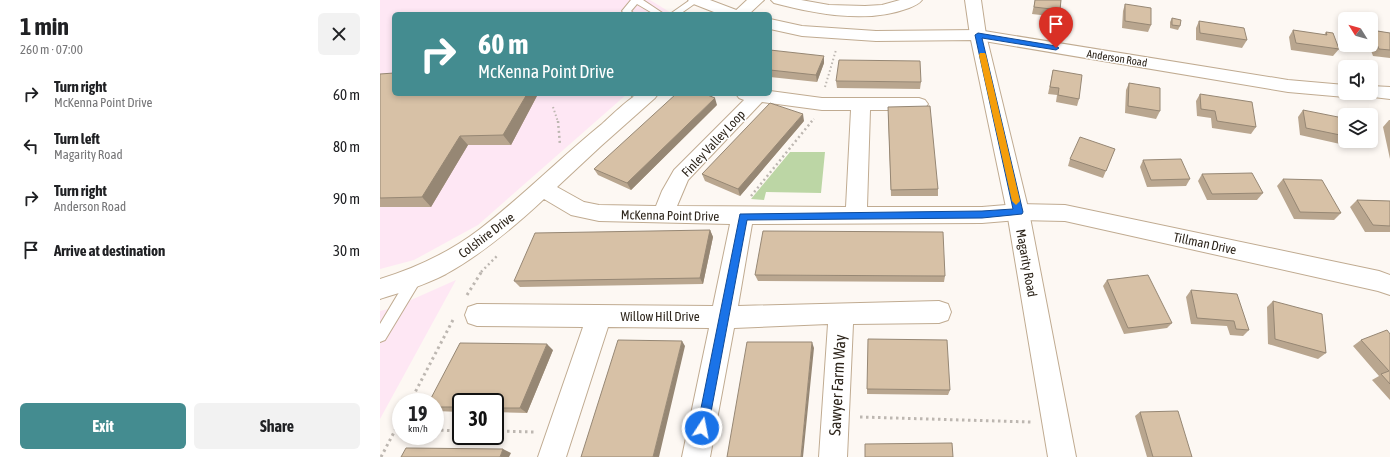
<!DOCTYPE html>
<html lang="en">
<head>
<meta charset="utf-8">
<style>
  body { margin:0; font-family:"Asap Condensed",sans-serif; background:#f2f2f2; color:#202124; height:100vh; display:flex; flex-direction:column; font-size:15px; white-space:nowrap }
  * { box-sizing:border-box; margin:0 }
  p { font-size:13px; color:#757577 }
  .icon { flex:none; width:22px; height:22px; fill:none; stroke:currentColor; stroke-width:2; stroke-linecap:round; stroke-linejoin:round }
  .map { position:relative; flex:1; overflow:hidden }
  .drawer { display:flex; flex-direction:column; background:#fff; width:380px }
  .drawer>* { flex:none }
  .banner { position:absolute; left:12px; top:12px; width:380px; height:84px; border-radius:6px; box-shadow:0 2px 6px #0003; background:#448c90; color:#fff; overflow:hidden }
  .needle { width:26px; rotate:307deg }
  .fabs { position:absolute; left:958px; top:12px; display:grid; gap:8px }
  .fabs a { display:grid; place-items:center; width:40px; height:40px; border-radius:6px; background:#fff; box-shadow:0 2px 6px #0003; font-size:20px }
  .speed { position:absolute; left:12px; top:393px; display:flex; gap:8px; font-size:20px; font-weight:700; text-align:center }
  .speed>* { display:grid; place-content:center; width:52px; height:52px; border-radius:50%; background:#fff; box-shadow:0 2px 6px #0003; line-height:1 }
  .speed small { font-size:10px; font-weight:400 }
  .speed .limit { border:2px solid #111; border-radius:6px; background:#fff; color:#111 }
  .pin { position:absolute; display:grid; place-items:center; width:34px; height:34px; color:#fff; margin:-41px -17px; border-radius:50% 50% 50% 0; rotate:-45deg; box-shadow:0 0 4px #0007 }
  .pin .icon { rotate:45deg }
  .me { position:absolute; width:44px; margin:-22px; rotate:11deg; stroke-linejoin:round; filter:drop-shadow(0 0 3px #0008) }
  .turn { display:flex; align-items:center; gap:14px; height:84px; padding:0 20px; font-size:18px }
  .turn .icon { width:52px; height:52px; stroke-width:2.5 }
  .turn b { display:block; font-size:28px; line-height:34px }
  .round { display:grid; place-items:center; flex:none; width:42px; height:42px; border-radius:6px; background:#f2f2f2 }
  .headline { display:flex; align-items:center; justify-content:space-between; height:68px; padding:0 20px }
  h1 { font-size:24px; font-weight:700; line-height:30px }
  .primary-button { display:flex; gap:8px; margin-top:auto; padding:8px 20px }
  .primary-button a { flex:1; height:46px; border-radius:6px; background:#448c90; color:#fff; font-size:16px; font-weight:700; line-height:46px; text-align:center }
  .primary-button a+a { background:#f2f2f2; color:#202124 }
  ul { padding:0; list-style:none }
  li { display:flex; align-items:center; gap:12px; height:52px; padding:0 20px }
  li div { flex:1 }
  li b { display:block; font-size:15px }
  li em { font-style:normal }
  main { display:flex; flex:1; min-height:0 }
  .map>svg:first-child { display:block }
</style>
</head>
<body>
<main>
<section class="drawer">
<div class="headline"><div><h1>1 min</h1><p>260 m · 07:00</p></div><a class="round"><svg class="icon" aria-label="close" viewBox="0 0 24 24"><path d="M6 6l12 12M18 6L6 18"/></svg></a></div>
<ul>
<li><svg class="icon" aria-label="right" viewBox="0 0 24 24"><path d="M7 20v-9h11M14 6l5 5-5 5"/></svg><div><b>Turn right</b><p>McKenna Point Drive</p></div><em>60 m</em></li>
<li><svg class="icon" aria-label="left" viewBox="0 0 24 24"><path d="M17 20v-9H6M10 6l-5 5 5 5"/></svg><div><b>Turn left</b><p>Magarity Road</p></div><em>80 m</em></li>
<li><svg class="icon" aria-label="right" viewBox="0 0 24 24"><path d="M7 20v-9h11M14 6l5 5-5 5"/></svg><div><b>Turn right</b><p>Anderson Road</p></div><em>90 m</em></li>
<li><svg class="icon" aria-label="arrive" viewBox="0 0 24 24"><path d="M6 21V4h12l-3 4 3 4H6"/></svg><div><b>Arrive at destination</b></div><em>30 m</em></li>
</ul>
<div class="primary-button"><a>Exit</a><a>Share</a></div>
</section>
<div class="map">
<svg width="1010" height="457" viewBox="0 0 1010 457">
  <rect width="100%" height="100%" fill="#fdf8f3"/>
  <path fill="#fee7f4" d="M0,0H270L293,14H14V94H247L98,225L34,260L0,269Z
    M76,280L0,419V311L13,308Z"/>
  <path fill="#bcd6a5" d="M410,152H445L441,193L386,192L384,200L371,199Z"/>
  <g fill="none" stroke-linecap="round" stroke-linejoin="round">
    <defs>
      <path id="service" d="M251,0H263L284,14H274L257,4L251,11L254,14H245L242,11Z
        M310,0H320L300,14H290Z
        M250,94H264L269,98L264,101L252,96Z
        M35,273L40,274L41,278L40,282L5,340L0,342V324L30,274Z"/>
      <path id="minor" d="M367,0H384L369,14H352Z
        M391,0H421L449,5L485,6L502,5L520,0H542C539,4 534,6 529,8C487,24 436,14 394,3Z
        M390,91L442,98H539L545,100L548,104L545,108L539,110H490L487,207H602L638,204L685,205L999,271L1010,275V295L998,291L685,221L638,220L602,223L372,224L358,306L559,301L568,304L571,312L568,320L559,323L473,324L467,457H439L448,324L354,328L330,457H302L329,328L228,327L186,457H158L203,327L97,326L88,323L85,315L88,307L97,304L333,306L350,224L219,221L191,215L164,199C134,227 102,254 66,274C45,285 22,292 0,299V279C36,268 70,252 100,229C143,196 180,158 222,124C230,117 248,99 257,95C262,92 272,94 278,94L275,98L221,146L177,187L204,202L219,205L276,206L282,191L294,170L364,100L359,98L356,94H390ZM382,102L442,110H471L466,207L297,206L308,180Z"/>
      <path id="tertiary" d="M308,0H330L359,11L361,14H339L311,3Z
        M390,19L422,26L496,31L598,30L908,80L965,85V93H973L971,95L965,97L908,92L598,40L496,41L422,36L390,29Z
        M991,86L1010,87V99L985,96L983,93H991Z"/>
      <path id="secondary" d="M585,0H601L606,35L649,212L696,457H668L627,212L590,35Z"/>
    </defs>
    <use href="#service" stroke="#c0ab91" stroke-width="2"/>
    <use href="#minor" stroke="#c0ab91" stroke-width="2"/>
    <use href="#tertiary" stroke="#c0ab91" stroke-width="2"/>
    <use href="#secondary" stroke="#c0ab91" stroke-width="2"/>
    <path stroke="#bdb7b1" stroke-width="2" stroke-dasharray="1.5 2.5" stroke-linecap="butt" d="M445,87L456,50
      M173,107L178,122
      M431,122L434,119"/>
    <path stroke="#bdb7b1" stroke-width="2.5" stroke-dasharray="2 3" stroke-linecap="butt" d="M178,121L180,145
      M371,196L432,121
      M101,272L118,255"/>
    <path stroke="#bdb7b1" stroke-width="3" stroke-dasharray="2.5 3.5" stroke-linecap="butt" d="M87,295L102,271
      M30,402L74,318
      M480,417L651,422
      M55,430L81,431
      M115,431L156,432
      M1,457L21,419"/>
    <use href="#service" fill="#fff" fill-rule="evenodd"/>
    <use href="#minor" fill="#fff" fill-rule="evenodd"/>
    <use href="#tertiary" fill="#fff" fill-rule="evenodd"/>
    <use href="#secondary" fill="#fff" fill-rule="evenodd"/>
  </g>
  <path fill="#b9a68f" d="M655,0H681L680,10L678,17L652,14Z
    M745,4L771,25L768,32L742,28L743,11Z
    M792,18L800,26L798,30L790,28V22Z
    M819,21L867,40L862,48L816,40V28Z
    M913,30L944,35L946,32L959,49L953,56L911,50L909,37Z
    M991,30L1010,33V58L993,56L989,45H991Z
    M390,50L444,63L437,82L390,77Z
    M673,70L699,99L697,106L676,102L677,95L668,94Z
    M0,74L14,94H158L131,145H88L51,207H0Z
    M456,81L541,82L540,89L457,88Z
    M749,83L780,111L776,119L745,113L746,90Z
    M820,94L876,127L871,134L832,128L831,118L817,116L816,101Z
    M337,105L251,190L218,175L214,169Z
    M923,110L965,129V138L960,144L920,135L918,117Z
    M508,114L558,189V196H511Z
    M1009,120H1010V159L1003,127Z
    M424,121L360,196L325,181L322,174Z
    M735,149L723,178L688,166L690,159Z
    M763,160L810,179L806,186L767,187L760,167Z
    M822,174L883,193L877,200H827L818,181Z
    M903,179L961,213L954,220L914,219L897,186Z
    M977,200L1010,201V232H985L970,207Z
    M330,230L333,237L323,284L140,287L134,281Z
    M375,275L565,276L564,282L378,281Z
    M727,280L792,323L787,328L744,334L723,286Z
    M811,290L869,330L863,336L850,335L847,326L811,324L806,297Z
    M893,301L946,353L938,359L888,344L887,307Z
    M1010,334V400L992,380L999,376L973,346L981,340Z
    M173,350L147,413L115,412V402H81V412L55,411V407Z
    M487,389L570,390L568,395L487,394Z
    M760,412L812,457H767L755,416Z"/>
  <path fill="#968774" d="M444,56V63L437,82L436,75Z
    M147,94H158L131,145L123,135Z
    M335,98L337,105L251,190L247,183Z
    M423,114L424,121L360,196L358,189Z
    M80,136L88,145L51,207L42,197Z
    M330,230L333,237L323,284L320,278Z
    M302,341L305,346L279,457H273Z
    M432,342L434,348L423,457H421Z
    M167,344L173,350L147,413L140,408Z
    M123,449L131,453L129,457H120Z"/>
  <path fill="#d7c1a6" stroke="#968774" d="M655,0H681L680,10L654,7Z
    M745,4L771,8V25L745,21Z
    M792,18L801,20L800,26L792,25Z
    M819,21L864,28L867,40L820,33Z
    M913,30L947,35L946,32L953,33L959,49L916,43Z
    M991,30L1010,33V50L999,49Z
    M390,50L444,56L436,75L390,70Z
    M459,60L540,61L541,82L456,81Z
    M673,70L702,75L699,99L678,95L679,88L670,87Z
    M14,73V94H147L123,135L80,136L42,197L0,198V74Z
    M749,83L780,88V111L748,106Z
    M296,94H325L335,98L247,183L214,169Z
    M820,94L872,102L876,127L837,121L835,111L821,109Z
    M390,103L423,114L358,189L322,174Z
    M550,106L558,189L511,190L508,107Z
    M923,110L963,118L965,129V136L926,128Z
    M700,137L735,149L726,171L690,159Z
    M801,159L810,179L771,180L763,160Z
    M872,173L883,193L832,194L822,174Z
    M903,179L942,180L961,213L920,212Z
    M977,200L1010,201V226L993,225Z
    M330,230L320,278L134,281L155,233Z
    M383,231L563,232L565,276L375,275Z
    M768,275L792,323L748,328L727,280Z
    M811,290L857,294L869,330L856,329L854,321L817,318Z
    M893,301L942,314L946,353L895,339Z
    M1007,330L1010,334V384L1001,374L1009,371L981,340Z
    M488,339L567,340L570,390L487,389Z
    M238,340L302,341L273,457H201Z
    M367,342H432L421,457H347Z
    M80,343L167,344L140,408H115V402H81V407H55V402H49Z
    M798,411L812,457H773L760,412Z
    M572,443L573,457H485V444Z
    M26,448L123,449L120,457H21Z"/>
  <path fill="#1a73e8" stroke="#114b97" d="M598,33L676,46L679,48L676,50L602,38L643,212L642,214L602,218L367,220L328,428L326,432L322,433L318,432L317,428L360,214L602,211L633,209L595,35Z"/>
  <path fill="#f59e0b" d="M600,53H605L606,55L640,201L636,205L632,201L599,55Z"/>
  <g text-anchor="middle" stroke-width="3" stroke-linejoin="round" paint-order="stroke">
    <g font-size="11" fill="#2d251b" stroke="#fff">
      <text transform="translate(737 58) rotate(9)" y="4">Anderson Road</text>
    </g>
    <g font-size="13" fill="#2d251b" stroke="#fff">
      <text transform="translate(333 143) rotate(-47)" y="5">Finley Valley Loop</text>
      <text transform="translate(290 215) rotate(1)" y="5">McKenna Point Drive</text>
      <text transform="translate(106 235) rotate(-37)" y="5">Colshire Drive</text>
      <text transform="translate(825 243) rotate(12)" y="5">Tillman Drive</text>
      <text transform="translate(647 263) rotate(80)" y="5">Magarity Road</text>
      <text x="280" y="321">Willow Hill Drive</text>
    </g>
    <g font-size="16" fill="#2d251b" stroke="#fff">
      <text transform="translate(457 385) rotate(-87)" y="6">Sawyer Farm Way</text>
    </g>
  </g>
</svg>
<div class="fabs">
<a><svg class="needle" viewBox="-14 -14 28 28"><path d="M0-13l5 13h-10z" fill="#e53935"/><path d="M0 13l5-13h-10z" fill="#757577"/></svg></a>
<a><svg class="icon" aria-label="sound" viewBox="0 0 24 24"><path d="M4 9h4l5-4v14l-5-4H4zM17 9q2 3 0 6"/></svg></a>
<a><svg class="icon" aria-label="layers" viewBox="0 0 24 24"><path d="M12 4l9 5-9 5-9-5zM3 14l9 5 9-5"/></svg></a>
</div>
<div class="speed"><div>19<small>km/h</small></div><div class="limit">30</div></div>
<div class="pin" style="left:676px;top:48px;background:#d93025"><svg class="icon" aria-label="arrive" viewBox="0 0 24 24"><path d="M6 21V4h12l-3 4 3 4H6"/></svg></div>
<svg class="me" style="left:322px;top:428px" viewBox="-20 -20 40 40"><circle r="17" fill="#1a73e8" stroke="#fff" stroke-width="3"/><path d="M0-11L8 9 0 5-8 9z" fill="#fff"/></svg>
<div class="banner">
<div class="turn"><svg class="icon" aria-label="right" viewBox="0 0 24 24"><path d="M7 20v-9h11M14 6l5 5-5 5"/></svg><div><b>60 m</b>McKenna Point Drive</div></div>
</div>
</div>
</main>
</body>
</html>
